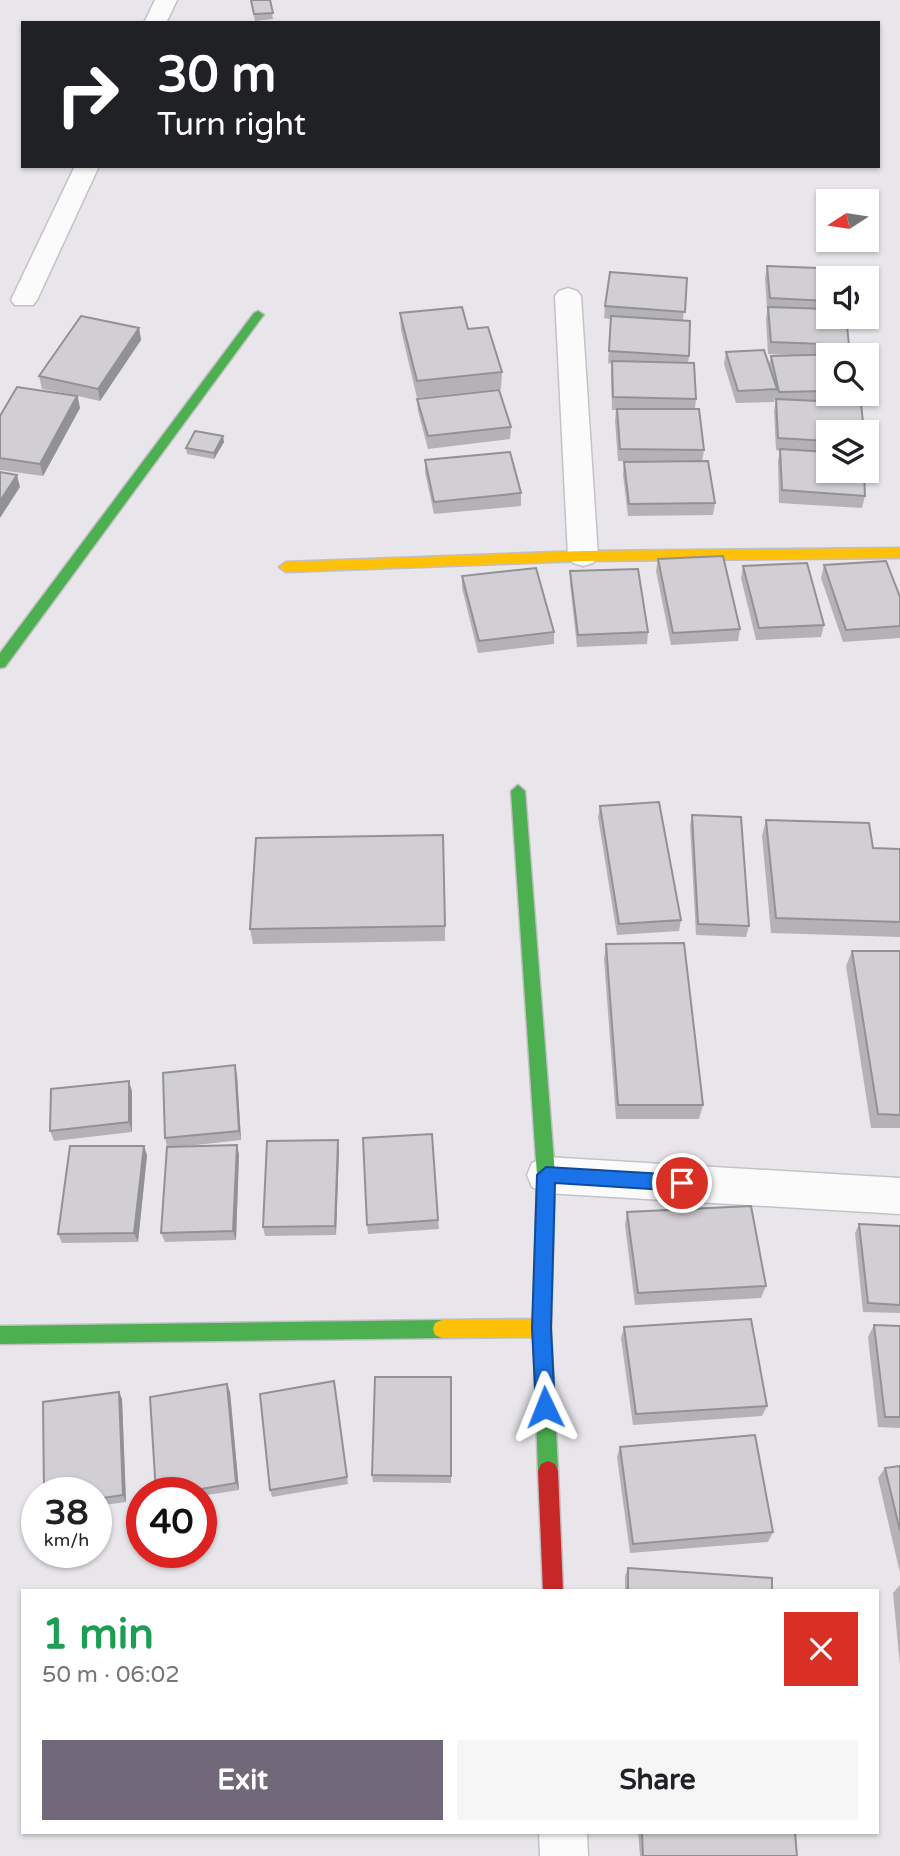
<!DOCTYPE html>
<html lang="en">
<head>
<meta charset="utf-8">
<style>
  body { margin:0; font-family:"Varela Round",sans-serif; background:#f6f6f6; color:#202124; height:100vh; display:flex; flex-direction:column; font-size:26px; white-space:nowrap }
  * { box-sizing:border-box; margin:0 }
  p { font-size:23px; color:#757577 }
  .icon { flex:none; width:38px; height:38px; fill:none; stroke:currentColor; stroke-width:2; stroke-linecap:round; stroke-linejoin:round }
  .map { position:relative; flex:1; overflow:hidden }
  .panel { position:absolute; left:21px; top:1589px; width:858px; height:245px; display:flex; flex-direction:column; background:#fff; border-radius:0px; box-shadow:0 2px 5px #0004 }
  .panel>* { flex:none }
  .top-card { position:absolute; left:21px; top:21px; width:859px; height:147px; border-radius:0px; box-shadow:0 2px 5px #0004; background:#202124; color:#fff; overflow:hidden }
  .needle { width:46px; rotate:258deg }
  .fabs { position:absolute; left:816px; top:189px; display:grid; gap:14px }
  .fabs a { display:grid; place-items:center; width:63px; height:63px; border-radius:0px; background:#fff; box-shadow:0 2px 5px #0004; font-size:35px }
  .speed { position:absolute; left:21px; top:1477px; display:flex; gap:14px; font-size:35px; font-weight:700; text-align:center }
  .speed>* { display:grid; place-content:center; width:91px; height:91px; border-radius:50%; background:#fff; box-shadow:0 2px 5px #0004; line-height:1 }
  .speed small { font-size:18px; font-weight:400 }
  .speed .limit { border:10px solid #d22; background:#fff; color:#111 }
  .pin { position:absolute; display:grid; place-items:center; width:60px; height:60px; color:#fff; margin:-30px; border:4px solid #fff; border-radius:50%; box-shadow:0 2px 7px #0007 }
  .me { position:absolute; width:77px; margin:-38px; rotate:358deg; stroke-linejoin:round; filter:drop-shadow(0 0 5px #0008) }
  .turn { display:flex; align-items:center; gap:24px; height:147px; padding:0 21px; font-size:32px }
  .turn .icon { width:91px; height:91px; stroke-width:2.5 }
  .turn b { display:block; font-size:49px; line-height:60px }
  .round { display:grid; place-items:center; flex:none; width:74px; height:74px; border-radius:0px; background:#f6f6f6 }
  .summary { display:flex; align-items:center; justify-content:space-between; height:119px; padding:0 21px }
  h1 { font-size:42px; font-weight:700; line-height:52px; color:#1e9e55 }
  .action { display:flex; gap:14px; margin-top:auto; padding:14px 21px }
  .action a { flex:1; height:80px; border-radius:0px; background:#716979; color:#fff; font-size:28px; font-weight:700; line-height:80px; text-align:center }
  .action a+a { background:#f6f6f6; color:#202124 }
  .map>svg:first-child { display:block }
</style>
</head>
<body>
<div class="map">
<svg width="900" height="1856" viewBox="0 0 900 1856">
  <rect width="100%" height="100%" fill="#e8e6ea"/>
  <g fill="none" stroke-linecap="round" stroke-linejoin="round">
    <defs>
      <path id="street" d="M155,0H177L166,23H144Z
        M75,166H99L37,300L33,305H15L11,300Z
        M568,288L577,291L581,296L598,556L593,563L583,566L573,563L568,556L555,296L559,291Z
        M546,1157L900,1178V1214L546,1193L532,1187L527,1175L532,1163Z
        M539,1832H587L588,1856H540Z"/>
      <path id="fast" d="M258,311L264,315L262,317L5,667L0,668V653L254,313Z
        M518,785L525,791L555,1175L551,1328L558,1471L555,1478L548,1481L541,1478L538,1471L533,1328L537,1175L511,791Z
        M442,1320L449,1323L451,1329L449,1335L442,1338L0,1344V1326Z"/>
      <path id="slow" d="M900,548V558L583,561L286,572L279,567L286,562L583,551Z
        M542,1319L549,1322L551,1328L549,1334L542,1337L442,1338L435,1335L433,1329L435,1323L442,1320Z"/>
      <path id="jam" d="M548,1461L555,1464L558,1471L563,1591H543L538,1471L541,1464Z"/>
    </defs>
    <use href="#street" stroke="#c4c2c6" stroke-width="3"/>
    <use href="#fast" stroke="#c2bec5" stroke-width="3"/>
    <use href="#slow" stroke="#c2bec5" stroke-width="3"/>
    <use href="#jam" stroke="#c2bec5" stroke-width="3"/>
    <use href="#street" fill="#fcfbfc" fill-rule="evenodd"/>
    <use href="#fast" fill="#4caf50" fill-rule="evenodd"/>
    <use href="#slow" fill="#ffc107" fill-rule="evenodd"/>
    <use href="#jam" fill="#c62828" fill-rule="evenodd"/>
  </g>
  <path fill="#b4b2b5" d="M250,0H270L273,19L255,21Z
    M767,266L828,278V317L849,345L847,354L828,355V394H857L855,402H845L828,432V471L865,496L862,508L779,503L778,461L780,451L776,450L774,411L776,400L775,397L774,402L736,403L724,364L726,352L769,364L771,356L794,355L768,354L766,319L767,310L765,278Z
    M687,278L683,320L689,356L688,363L696,399L695,409L704,450L702,462L715,503L713,515L628,516L623,475L624,462H683L618,461L615,421L616,410H612L611,373L612,364L608,363L611,319L604,318L605,306Z
    M400,313L468,329L502,372L501,389L417,398L401,330Z
    M139,328L141,340L100,401L78,396L80,408L43,476L0,470V416L69,394L42,389L39,376Z
    M417,399L511,427L510,439L428,449L418,411Z
    M224,442L214,459L187,454L186,448Z
    M425,460L521,493V506L434,514L425,472Z
    M658,559L740,629L738,641L671,645L656,571Z
    M824,565L900,597V638L843,642L821,578Z
    M743,566L824,625L821,637L756,640L741,578Z
    M570,571L648,632L647,644L577,647L570,583Z
    M462,576L554,632V644L478,653L462,588Z
    M600,806L681,920L679,931L617,935L598,817Z
    M692,815L749,926L746,937L696,935L690,826Z
    M766,820L873,848L900,849V937L771,933L762,836Z
    M445,926V941L253,944L250,929Z
    M606,944L703,1105L699,1119H616L604,959Z
    M852,951H900V1128H871L846,966Z
    M237,1075L241,1140L187,1146L239,1154L236,1240L165,1242L161,1233L167,1147L165,1138Z
    M132,1091V1132L54,1141L50,1131Z
    M339,1150L336,1235L265,1236L263,1227Z
    M147,1155L138,1242L62,1243L58,1234Z
    M627,1212L766,1286L761,1298L635,1305L625,1225Z
    M438,1220L439,1229L368,1234L367,1225Z
    M859,1224L900,1226V1313L863,1312L855,1233Z
    M874,1325L900,1326V1428L878,1427L868,1337Z
    M624,1327L767,1406L762,1416L633,1425L621,1338Z
    M451,1377V1483L373,1482L372,1475Z
    M334,1381L348,1484L272,1497L270,1490Z
    M119,1392L122,1399L126,1502L96,1506V1493Z
    M230,1392L239,1490L201,1496V1493H156Z
    M620,1447L773,1532L768,1542L630,1553L617,1457Z
    M900,1466V1573L878,1478L885,1468Z
    M628,1568L772,1591H625V1576Z
    M900,1585V1665L893,1593Z
    M638,1832H795L797,1856H640Z"/>
  <path fill="#929194" d="M139,328L141,340L100,401L98,389Z
    M77,396L80,408L43,476L40,464Z
    M223,436L224,442L214,459V453Z
    M17,475L20,487L0,518V501Z
    M235,1065L237,1075L241,1140L239,1131Z
    M129,1081L132,1091V1132L129,1122Z
    M338,1140L339,1150L336,1235L335,1226Z
    M237,1145L239,1154L236,1240L233,1231Z
    M144,1146L147,1155L138,1242L134,1233Z
    M227,1384L230,1392L239,1490L236,1483Z
    M119,1392L122,1399L126,1502L123,1495Z"/>
  <path fill="#d1cfd3" stroke="#929194" stroke-width="2" d="M251,0H270L273,13L254,14Z
    M767,266L843,269L844,278H828V301L770,298Z
    M610,272L687,278L685,312L605,306Z
    M462,307L468,329L488,327L502,372L417,381L400,313Z
    M768,307L828,309V317H846L849,345L771,342Z
    M81,316L139,328L98,389L39,376Z
    M611,316L690,321L689,356L609,351Z
    M764,350L777,389L738,391L726,352Z
    M848,354V355H828V391L779,392L771,356Z
    M612,361L694,363L696,399L613,397Z
    M17,387L77,396L40,464L0,458V416Z
    M499,390L511,427L428,436L417,399Z
    M776,399L861,403L864,432H828V441L778,438Z
    M617,409H699L704,450L620,449Z
    M195,431L223,436L214,453L186,448Z
    M780,449L828,452V471H864L865,496L782,490Z
    M510,452L521,493L434,502L425,460Z
    M708,461L715,503L629,504L624,462Z
    M0,472L17,475L0,501Z
    M723,556L740,629L673,633L658,559Z
    M886,561L900,597V626L846,630L824,565Z
    M807,563L824,625L759,628L743,566Z
    M536,568L554,632L479,641L462,576Z
    M638,569L648,632L578,635L570,571Z
    M659,802L681,920L619,924L600,806Z
    M692,815L741,817L749,926L698,924Z
    M766,820L869,823L873,848L900,849V922L776,918Z
    M443,835L445,926L250,929L256,838Z
    M684,943L703,1105H618L606,944Z
    M852,951H900V1115L878,1114Z
    M235,1065L239,1131L165,1138L163,1073Z
    M129,1081V1122L50,1131L51,1089Z
    M432,1134L438,1220L367,1225L363,1138Z
    M338,1140L335,1226L263,1227L267,1141Z
    M237,1145L233,1231L161,1233L167,1147Z
    M70,1146H144L134,1233L58,1234Z
    M751,1206L766,1286L638,1293L627,1212Z
    M859,1224L900,1226V1305L868,1303Z
    M751,1319L767,1406L636,1414L624,1327Z
    M874,1325L900,1326V1417H885Z
    M375,1377H451V1476L372,1475Z
    M334,1381L347,1477L270,1490L260,1394Z
    M227,1384L236,1483L178,1493H156L150,1397Z
    M119,1392L123,1495L96,1499V1493H44L43,1402Z
    M755,1435L773,1532L633,1544L620,1447Z
    M900,1466V1531L885,1468Z
    M628,1568L772,1578V1591H628Z
    M642,1832H795L797,1856H643Z"/>
  <path fill="#1a73e8" stroke="#114b97" stroke-width="2" d="M546,1167L682,1175L688,1177L691,1183L688,1188L682,1191L555,1183L551,1328L555,1407L552,1413L545,1416L538,1413L536,1407L532,1328L537,1175Z"/>
</svg>
<div class="fabs">
<a><svg class="needle" viewBox="-14 -14 28 28"><path d="M0-13l5 13h-10z" fill="#e53935"/><path d="M0 13l5-13h-10z" fill="#757577"/></svg></a>
<a><svg class="icon" aria-label="sound" viewBox="0 0 24 24"><path d="M4 9h4l5-4v14l-5-4H4zM17 9q2 3 0 6"/></svg></a>
<a><svg class="icon" aria-label="search" viewBox="0 0 24 24"><circle cx="10" cy="10" r="6"/><path d="M15 15l6 6"/></svg></a>
<a><svg class="icon" aria-label="layers" viewBox="0 0 24 24"><path d="M12 4l9 5-9 5-9-5zM3 14l9 5 9-5"/></svg></a>
</div>
<div class="speed"><div>38<small>km/h</small></div><div class="limit">40</div></div>
<div class="pin" style="left:682px;top:1183px;background:#d93025"><svg class="icon" aria-label="arrive" viewBox="0 0 24 24"><path d="M6 21V4h12l-3 4 3 4H6"/></svg></div>
<svg class="me" style="left:545px;top:1407px" viewBox="-20 -20 40 40"><path d="M0-17L14 15 0 8-14 15z" fill="#1a73e8" stroke="#fff" stroke-width="4"/></svg>
<div class="top-card">
<div class="turn"><svg class="icon" aria-label="right" viewBox="0 0 24 24"><path d="M7 20v-9h11M14 6l5 5-5 5"/></svg><div><b>30 m</b>Turn right</div></div>
</div>
<section class="panel">
<div class="summary"><div><h1>1 min</h1><p>50 m · 06:02</p></div><a class="round" style="background:#d93025;color:#fff"><svg class="icon" aria-label="close" viewBox="0 0 24 24"><path d="M6 6l12 12M18 6L6 18"/></svg></a></div>
<div class="action"><a>Exit</a><a>Share</a></div>
</section>
</div>
</body>
</html>
